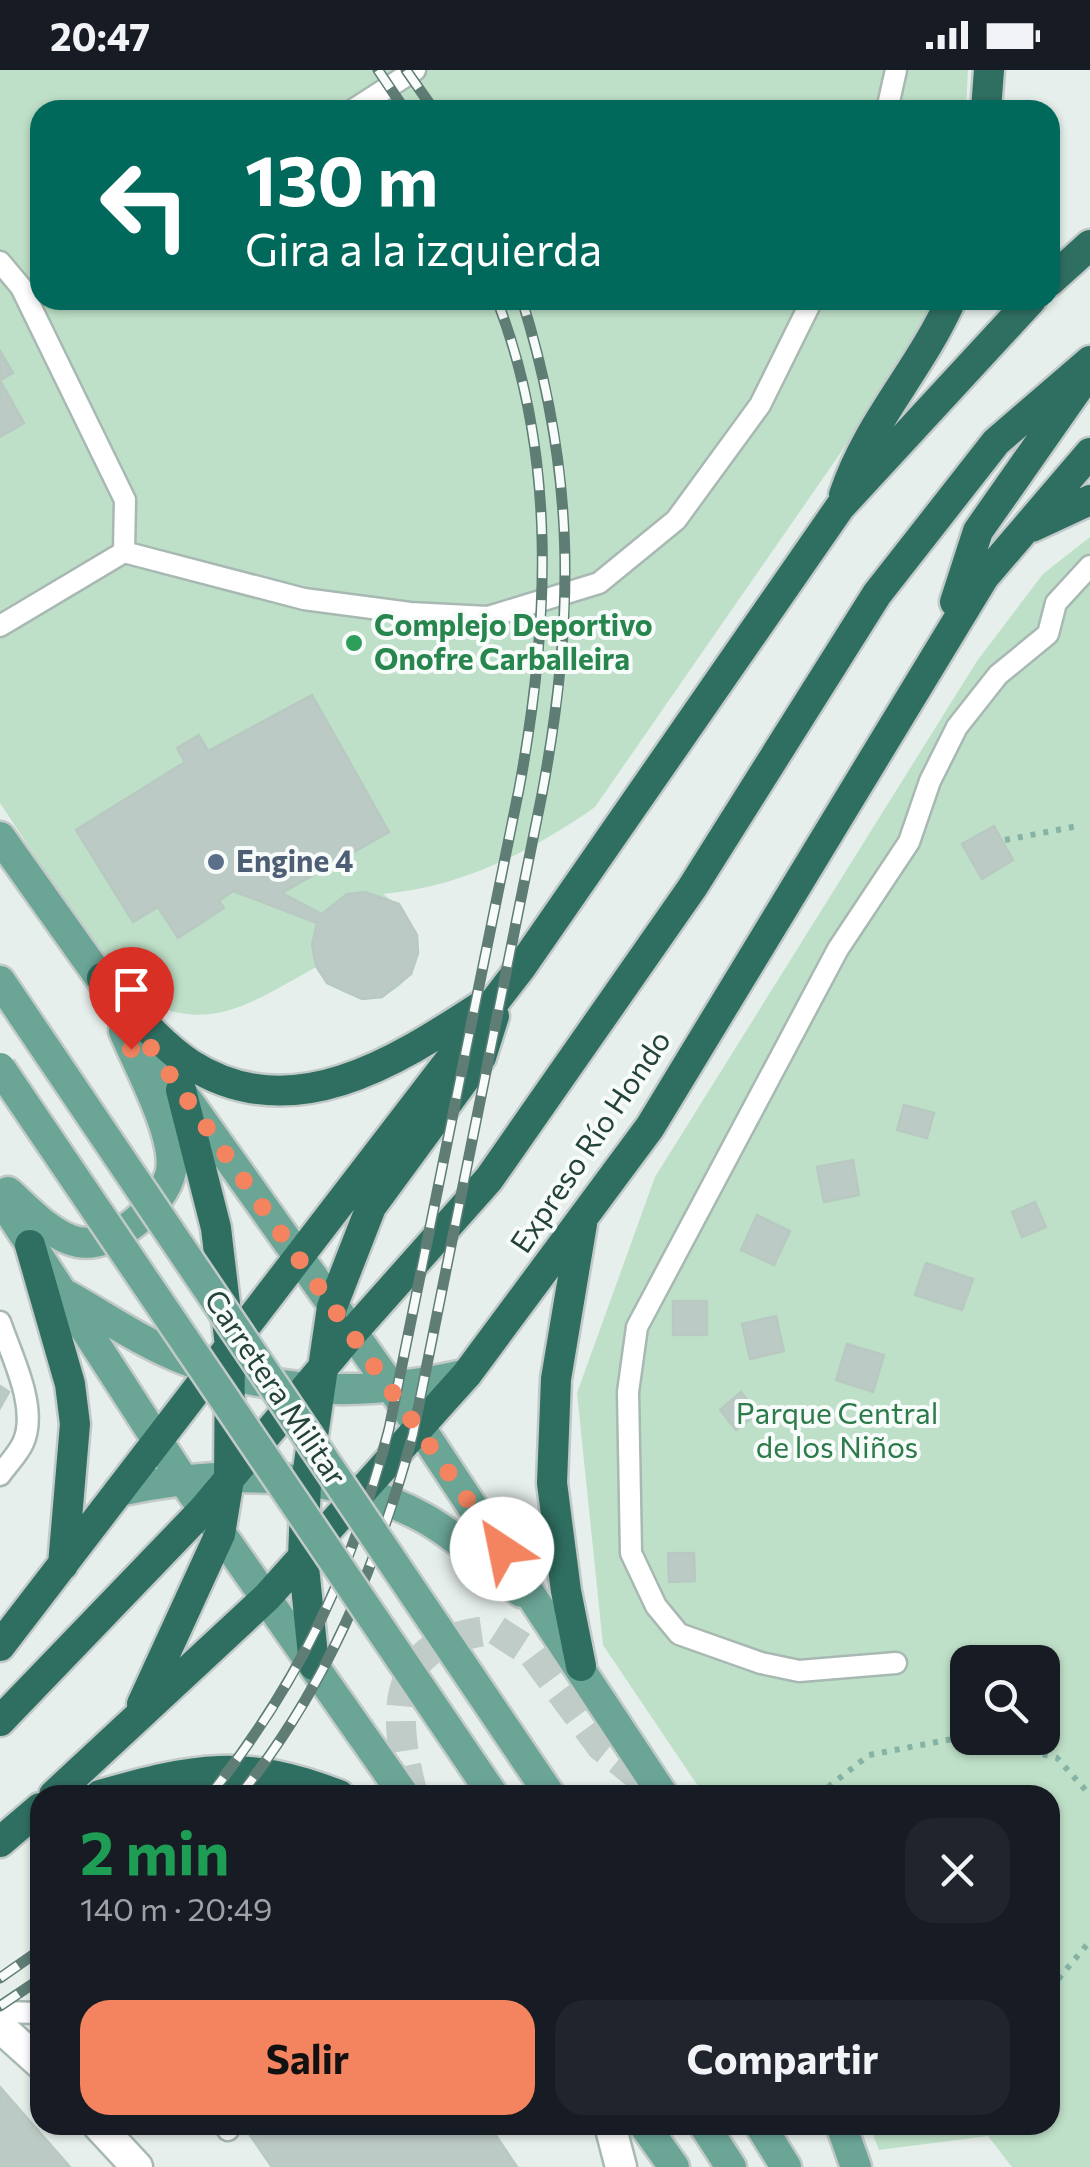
<!DOCTYPE html>
<html lang="es">
<head>
<meta charset="utf-8">
<style>
  body { margin:0; font-family:Commissioner,sans-serif; background:#20242c; color:#f1f3f6; height:100vh; display:flex; flex-direction:column; font-size:38px; white-space:nowrap }
  * { box-sizing:border-box; margin:0 }
  p { font-size:32px; color:#9ea1a6 }
  .icon { flex:none; width:55px; height:55px; fill:none; stroke:currentColor; stroke-width:2; stroke-linecap:round; stroke-linejoin:round }
  .map { position:relative; flex:1; overflow:hidden }
  .details { position:absolute; left:30px; top:1715px; width:1030px; height:350px; display:flex; flex-direction:column; background:#171b24; border-radius:30px; box-shadow:0 2px 8px #0004 }
  .details>* { flex:none }
  .hud { position:absolute; left:30px; top:30px; width:1030px; height:210px; border-radius:30px; box-shadow:0 2px 8px #0004; background:#00695c; color:#fff; overflow:hidden }
  .tools { position:absolute; left:950px; top:1575px; display:grid; gap:20px }
  .tools a { display:grid; place-items:center; width:110px; height:110px; border-radius:20px; background:#171b24; box-shadow:0 2px 8px #0004; font-size:50px }
  .pin { position:absolute; display:grid; place-items:center; width:85px; height:85px; color:#fff; margin:-102px -42px; border-radius:50% 50% 50% 0; rotate:-45deg; box-shadow:0 0 10px #0007 }
  .pin .icon { rotate:45deg }
  .me { position:absolute; width:110px; margin:-55px; rotate:326deg; stroke-linejoin:round; filter:drop-shadow(0 0 8px #0008) }
  .turn { display:flex; align-items:center; gap:35px; height:210px; padding:0 50px; font-size:45px }
  .turn .icon { width:130px; height:130px; stroke-width:2.5 }
  .turn b { display:block; font-size:70px; line-height:85px }
  .round { display:grid; place-items:center; flex:none; width:105px; height:105px; border-radius:30px; background:#20242c }
  .overview { display:flex; align-items:center; justify-content:space-between; height:170px; padding:0 50px }
  h1 { font-size:60px; font-weight:700; line-height:75px; color:#1e9e55 }
  .button { display:flex; gap:20px; margin-top:auto; padding:20px 50px }
  .button a { flex:1; height:115px; border-radius:30px; background:#f4845f; color:#111; font-size:40px; font-weight:700; line-height:115px; text-align:center }
  .button a+a { background:#20242c; color:#f1f3f6 }
  .status { display:flex; justify-content:space-between; align-items:center; height:70px; padding:0 50px; background:#171b24; direction:ltr }
  .status svg { height:28px; fill:currentColor }
  .map>svg:first-child { display:block }
</style>
</head>
<body>
<div class="status"><b>20:47</b><svg viewBox="0 0 49 12"><path d="M0 12V9h3v3zM5 12V6h3v6zM10 12V3h3v9zM15 12V0h3v12zM26 1h20v11H26zM47 4h2v5h-2z"/></svg></div>
<div class="map">
<svg width="1090" height="2097" viewBox="0 0 1090 2097">
  <rect width="100%" height="100%" fill="#e6efeb"/>
  <path fill="#bfe0c8" fill-rule="evenodd" d="M0,0H968L966,40H40V230H936L914,277L595,737C532,781 462,817 383,824C468,885 372,976 316,897C243,938 198,971 120,915L0,733Z
    M1090,467V2097H1012L988,2066L879,2080L869,2055H1050V1725H704L603,1575L577,1323L655,1107L977,591L1043,504ZM968,1592H1042V1668H968Z"/>
  <path fill="#bbcac4" stroke="#b8c9c2" stroke-width="2.5" d="M0,281L13,303L0,310Z
    M0,310L24,353L0,367Z
    M312,625L389,762L282,823L322,844L347,824L365,822L399,834L417,865L418,883L411,904L382,927L362,929L327,913L316,896L312,875L317,853L233,821L219,831L224,838L178,868L158,837L133,852L76,760L185,692L177,678L199,665L208,681Z
    M994,756L1013,790L982,809L962,774Z
    M904,1035L934,1043L927,1068L897,1060Z
    M853,1090L859,1125L824,1132L817,1097Z
    M1035,1132L1046,1157L1022,1167L1012,1142Z
    M757,1145L790,1161L774,1195L741,1180Z
    M926,1193L973,1209L962,1240L915,1225Z
    M673,1231H707V1265H673Z
    M776,1246L784,1281L750,1289L742,1254Z
    M847,1274L884,1285L873,1322L836,1310Z
    M0,1316L9,1322L0,1338Z
    M741,1322L758,1343L736,1360L720,1340Z
    M668,1483H694L695,1511L669,1512Z
    M0,2017L70,2097H0Z
    M243,2055H489L517,2097H272Z"/>
  <g fill="none" stroke-linecap="round" stroke-linejoin="round">
    <path stroke="#bfccc8" stroke-width="30" stroke-dasharray="30 15" stroke-linecap="butt" d="M413,1725C391,1641 389,1568 496,1560L533,1584L601,1676L656,1720"/>
    <defs>
      <path id="lane" d="M353,40L415,0
        M887,40L896,0
        M0,192L21,217L125,430L124,482
        M0,556L124,482L304,529L410,543L488,547L599,513L676,450L760,335L812,230
        M0,1252C11,1285 39,1338 23,1373C18,1384 7,1395 0,1405
        M896,1593L799,1601L761,1593L679,1564L656,1536L631,1483L628,1322L637,1257L838,879L909,772L930,711L957,657L998,605L1048,564L1056,533L1090,496
        M0,1942L40,1943
        M225,2055L228,2060"/>
      <path id="street" d="M0,1957L40,1993
        M98,2055L137,2097
        M610,2055L621,2097"/>
      <path id="primary" d="M0,767L421,1359L663,1725
        M0,911L23,945
        M8,1122C27,1139 52,1167 78,1172C114,1179 164,1135 171,1101C177,1065 138,995 124,961
        M0,1127L181,1407L404,1725
        M66,1225C104,1246 141,1272 181,1288C274,1326 369,1327 467,1304
        M119,1421C214,1400 336,1399 424,1448C458,1467 490,1498 521,1522
        M644,2055L674,2097
        M704,2055L731,2097
        M760,2055L786,2097
        M841,2055L856,2097"/>
      <path id="highway" d="M986,40L989,0
        M1050,211L1090,175
        M844,425C868,352 920,300 951,230
        M1032,457L1090,430
        M955,532L978,461L1081,314
        M102,908C129,936 157,972 190,994C292,1059 395,992 481,936
        M30,1175L70,1314L75,1354L63,1495
        M0,1576L522,896L840,437L1031,230
        M314,1595L303,1487L306,1413L332,1237L371,1137L481,987L494,946
        M581,1596L566,1521L552,1413L556,1309L582,1154
        M142,1634L220,1464L229,1409L230,1276L216,1158L181,1020
        M0,1651L203,1440L353,1262L489,1109L692,818L877,524L996,372L1090,291
        M54,1725L267,1527L467,1304L650,1057L984,507L1090,383
        M100,1725C194,1698 245,1688 339,1725
        M0,1772L40,1738"/>
    </defs>
    <use href="#lane" stroke="#a8b8b2" stroke-width="25"/>
    <use href="#street" stroke="#a8b8b2" stroke-width="35"/>
    <use href="#primary" stroke="#c2cac8" stroke-width="35"/>
    <use href="#highway" stroke="#c2cac8" stroke-width="35"/>
    <path stroke="#86b3a5" stroke-width="6" stroke-dasharray="5 8" stroke-linecap="butt" d="M1005,770L1078,756
      M980,1668L1057,1688L1090,1725
      M818,1725L869,1685L968,1666
      M1050,1919L1090,1871"/>
    <use href="#lane" stroke="#fff" stroke-width="20"/>
    <use href="#street" stroke="#fff" stroke-width="30"/>
    <use href="#primary" stroke="#6aa596" stroke-width="30"/>
    <use href="#highway" stroke="#2f6f62" stroke-width="30"/>
    <defs>
      <path id="rail" d="M378,0L405,40
        M406,0L434,40
        M210,1725C301,1610 352,1500 389,1359L519,719C549,558 558,387 497,230
        M240,1725C326,1617 377,1497 413,1364L542,724C575,548 576,403 522,230
        M0,1908L40,1880
        M0,1936L40,1909"/>
    </defs>
    <use href="#rail" stroke="#5f7d75" stroke-width="11"/>
    <use href="#rail" stroke="#f7fbf9" stroke-width="8" stroke-dasharray="22" stroke-linecap="butt"/>
    <defs>
      <path id="primary-bridge" d="M23,945L550,1725
        M0,998L493,1725"/>
    </defs>
    <use href="#primary-bridge" stroke="#c2cac8" stroke-width="35" stroke-linecap="butt"/>
    <use href="#primary-bridge" stroke="#6aa596" stroke-width="30"/>
  </g>
  <g fill="none" stroke-linecap="round" stroke-linejoin="round">
    <path stroke="#f4845f" stroke-width="18" stroke-dasharray="0 32.4" d="M131,979L102,908L502,1479"/>
  </g>
  <circle fill="#2e9e5b" stroke="#f7fbf9" stroke-width="4" cx="354" cy="573" r="10"/>
  <circle fill="#5c6f8a" stroke="#f7fbf9" stroke-width="4" cx="216" cy="792" r="10"/>
  <g text-anchor="middle" stroke-width="8" stroke-linejoin="round" paint-order="stroke">
    <g font-size="30" font-weight="bold" fill="#27864d" stroke="#f7fbf9" text-anchor="start">
      <text x="374" y="566">Complejo Deportivo<tspan x="374" dy="34">Onofre Carballeira</tspan></text>
    </g>
    <g font-size="30" font-weight="bold" fill="#4e5e75" stroke="#f7fbf9" text-anchor="start">
      <text x="236" y="802">Engine 4</text>
    </g>
    <g font-size="30" fill="#24423a" stroke="#f7fbf9">
      <text transform="translate(591 1072) rotate(-56)" y="10">Expreso Río Hondo</text>
      <text transform="translate(275 1318) rotate(56)" y="10">Carretera Militar</text>
    </g>
    <g font-size="30" fill="#2d7a4b" stroke="#f7fbf9">
      <text x="837" y="1354">Parque Central<tspan x="837" dy="34">de los Niños</tspan></text>
    </g>
  </g>
</svg>
<div class="tools">
<a><svg class="icon" aria-label="search" viewBox="0 0 24 24"><circle cx="10" cy="10" r="6"/><path d="M15 15l6 6"/></svg></a>
</div>
<div class="pin" style="left:131px;top:979px;background:#d93025"><svg class="icon" aria-label="arrive" viewBox="0 0 24 24"><path d="M6 21V4h12l-3 4 3 4H6"/></svg></div>
<svg class="me" style="left:502px;top:1479px" viewBox="-20 -20 40 40"><circle r="19" fill="#fff"/><path d="M0-13L10 11 0 6-10 11z" fill="#f4845f"/></svg>
<div class="hud">
<div class="turn"><svg class="icon" aria-label="left" viewBox="0 0 24 24"><path d="M17 20v-9H6M10 6l-5 5 5 5"/></svg><div><b>130 m</b>Gira a la izquierda</div></div>
</div>
<section class="details">
<div class="overview"><div><h1>2 min</h1><p>140 m · 20:49</p></div><a class="round"><svg class="icon" aria-label="close" viewBox="0 0 24 24"><path d="M6 6l12 12M18 6L6 18"/></svg></a></div>
<div class="button"><a>Salir</a><a>Compartir</a></div>
</section>
</div>
</body>
</html>
